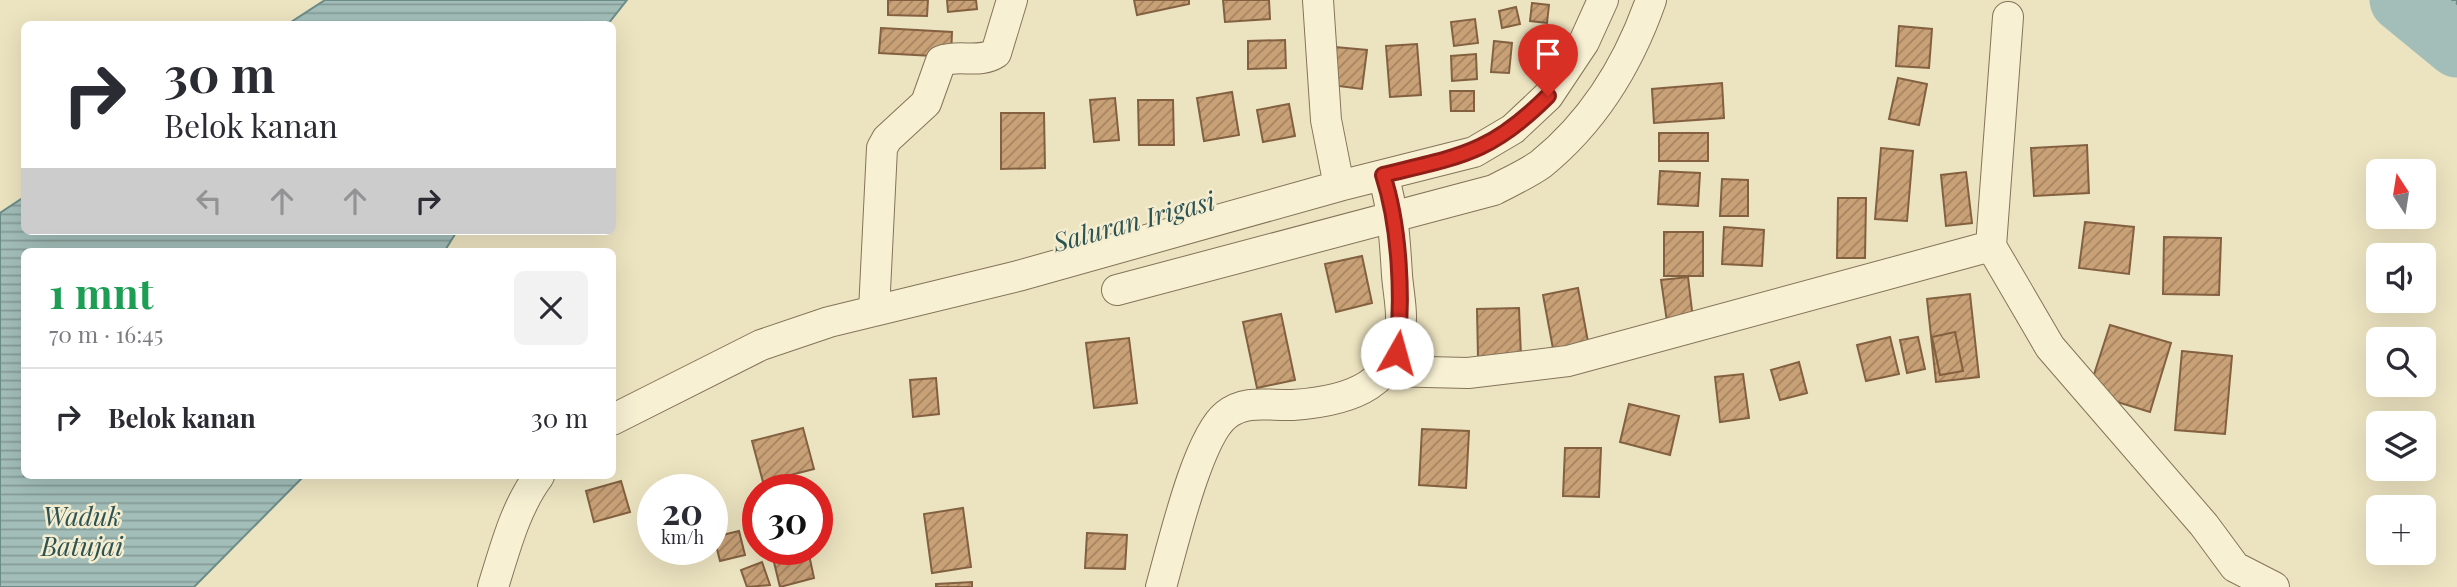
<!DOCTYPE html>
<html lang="id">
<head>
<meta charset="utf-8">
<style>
  body { margin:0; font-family:"Playfair Display",serif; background:#f2f2f3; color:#2b2b33; height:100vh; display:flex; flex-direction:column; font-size:26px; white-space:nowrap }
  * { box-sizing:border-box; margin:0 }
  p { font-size:23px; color:#7c7c81 }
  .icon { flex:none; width:38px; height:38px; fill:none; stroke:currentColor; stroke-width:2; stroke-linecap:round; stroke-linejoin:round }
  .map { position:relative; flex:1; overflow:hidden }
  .drawer { position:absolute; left:21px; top:248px; width:595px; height:231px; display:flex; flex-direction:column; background:#fff; border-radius:10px; box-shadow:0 7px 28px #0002 }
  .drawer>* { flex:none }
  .banner { position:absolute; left:21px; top:21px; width:595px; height:214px; border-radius:10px; box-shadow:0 7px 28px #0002; background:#fff; color:#2b2b33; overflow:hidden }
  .needle { width:46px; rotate:348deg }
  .fabs { position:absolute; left:2366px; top:159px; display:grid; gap:14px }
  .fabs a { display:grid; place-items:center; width:70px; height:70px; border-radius:10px; background:#fff; box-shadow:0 7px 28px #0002; font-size:35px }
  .speed { position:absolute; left:637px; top:474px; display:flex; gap:14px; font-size:35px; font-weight:700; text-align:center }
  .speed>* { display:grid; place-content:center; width:91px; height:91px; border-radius:50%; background:#fff; box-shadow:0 7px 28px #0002; line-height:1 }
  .speed small { font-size:18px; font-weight:400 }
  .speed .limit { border:10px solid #d22; background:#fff; color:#111 }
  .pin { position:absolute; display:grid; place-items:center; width:60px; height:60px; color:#fff; margin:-72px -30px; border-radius:50% 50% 50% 0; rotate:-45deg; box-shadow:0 0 7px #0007 }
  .pin .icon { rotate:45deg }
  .me { position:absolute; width:77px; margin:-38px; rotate:7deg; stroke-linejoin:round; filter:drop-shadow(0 0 5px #0008) }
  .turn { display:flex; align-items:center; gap:24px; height:147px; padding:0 28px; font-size:32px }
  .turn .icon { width:91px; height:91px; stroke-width:2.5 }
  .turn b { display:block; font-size:49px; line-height:60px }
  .lanes { display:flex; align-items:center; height:66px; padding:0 28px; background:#0003; justify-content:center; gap:35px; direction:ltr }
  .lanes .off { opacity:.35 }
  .round { display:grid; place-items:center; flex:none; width:74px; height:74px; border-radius:10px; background:#f2f2f3 }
  .overview { display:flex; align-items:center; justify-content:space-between; height:119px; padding:0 28px }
  h1 { font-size:42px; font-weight:700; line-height:52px; color:#1e9e55 }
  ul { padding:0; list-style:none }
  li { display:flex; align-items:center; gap:21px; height:98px; padding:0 28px; border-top:2px solid #e1e1e2 }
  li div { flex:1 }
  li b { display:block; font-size:26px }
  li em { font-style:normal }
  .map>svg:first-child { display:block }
</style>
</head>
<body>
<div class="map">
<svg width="2457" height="587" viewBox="0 0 2457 587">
  <defs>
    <pattern id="water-rules" width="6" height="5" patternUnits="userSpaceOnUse" patternTransform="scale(1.75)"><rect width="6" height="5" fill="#a3beb9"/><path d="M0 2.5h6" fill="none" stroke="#869b96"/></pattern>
    <pattern id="building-hatch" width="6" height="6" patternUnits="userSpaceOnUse" patternTransform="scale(1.75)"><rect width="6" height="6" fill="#c9a177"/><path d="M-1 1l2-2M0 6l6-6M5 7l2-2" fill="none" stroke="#a48361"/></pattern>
  </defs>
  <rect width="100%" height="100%" fill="#ece3c0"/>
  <path fill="url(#water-rules)" stroke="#6b8c87" stroke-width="2" d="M325,0H627L608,24H288Z
    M2401,0H2457V46Z
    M24,197V231H457L444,252H24V476H304L194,587H0V213Z"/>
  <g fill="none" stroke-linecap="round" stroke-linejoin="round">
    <path stroke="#a3beb9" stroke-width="63" d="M2401,0L2457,46"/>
  </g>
  <path fill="url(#building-hatch)" stroke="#836140" stroke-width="2" d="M888,0H928L927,16L888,15Z
    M947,0H976L977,9L948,12Z
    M1134,0H1189V4L1137,15Z
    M1223,0H1269L1270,19L1225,22Z
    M1532,3L1549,5L1547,23L1530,21Z
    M1516,7L1520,24L1502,28L1499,11Z
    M1475,19L1478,43L1454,46L1451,22Z
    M1899,26L1932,29L1929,68L1896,66Z
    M881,28L952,32L951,57L879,53Z
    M1285,40L1286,68L1248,69V41Z
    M1494,41L1512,43L1509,73L1491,72Z
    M1417,44L1421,95L1390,97L1386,46Z
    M1335,47L1367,50L1362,89L1330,85Z
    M1476,54L1477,79L1452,81L1451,56Z
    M1898,78L1927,84L1919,125L1889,119Z
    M1722,83L1724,118L1654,123L1652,89Z
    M1450,91H1474V111H1451Z
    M1232,92L1239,135L1204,141L1197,98Z
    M1115,98L1119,140L1094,142L1090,100Z
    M1138,100H1173L1174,145H1139Z
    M1289,104L1295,136L1263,142L1257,110Z
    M1001,113H1044L1045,168L1001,169Z
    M1659,133H1708V161H1659Z
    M2087,145L2089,193L2034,196L2031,148Z
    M1881,148L1913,151L1907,221L1875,219Z
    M1660,171L1700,173L1698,206L1658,204Z
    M1966,172L1972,223L1946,226L1941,175Z
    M1722,179L1748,180V216H1720Z
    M1838,198H1866L1865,258H1837Z
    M2085,222L2134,227L2129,274L2079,268Z
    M1724,227L1764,230L1762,266L1722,264Z
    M1664,232H1703V276H1664Z
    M2164,237L2221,238L2219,295L2163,294Z
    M1362,256L1372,303L1336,312L1325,264Z
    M1688,277L1693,319L1667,322L1661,280Z
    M1578,288L1589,347L1554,354L1543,295Z
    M1970,294L1979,377L1936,382L1927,299Z
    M1519,308L1521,356L1478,357L1477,309Z
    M1281,314L1295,380L1257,388L1243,322Z
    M2110,325L2171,343L2150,412L2088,393Z
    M1955,332L1963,371L1940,375L1932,337Z
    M1890,337L1899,374L1866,381L1857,345Z
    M1918,337L1925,369L1907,373L1900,340Z
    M1129,338L1137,403L1094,408L1086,343Z
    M2182,351L2232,356L2225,434L2175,430Z
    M1799,362L1807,393L1780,400L1771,370Z
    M1743,374L1749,418L1720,422L1715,377Z
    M936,378L939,414L913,417L910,380Z
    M1629,404L1679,416L1670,455L1620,442Z
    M803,428L814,469L763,482L752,441Z
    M1422,429L1469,431L1466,488L1419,485Z
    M1565,448H1601L1599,497L1563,496Z
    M621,481L630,512L594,522L586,491Z
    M963,508L971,567L932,573L924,514Z
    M739,531L745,555L720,561L714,537Z
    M1087,533L1127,535L1125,569L1085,568Z
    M771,550H808L814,578L780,587Z
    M762,562L770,585L747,587L741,570Z
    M972,582V587H936V584Z"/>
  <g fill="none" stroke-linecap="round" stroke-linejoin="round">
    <defs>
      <path id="street" d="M1318,0L1326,120L1339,186
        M1991,246L2008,17
        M1117,290L1494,190C1509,182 1527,174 1541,164C1594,121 1629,63 1651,0
        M874,311L882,148L887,139L926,103L941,61C959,54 980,64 996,53L1012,0
        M1385,371L1468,373L1568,361L1991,246L2050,347L2204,525L2235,567L2274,587
        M612,420L761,345L829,322L1018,276L1339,186L1474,152L1513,129L1548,96L1584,42L1603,0
        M493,587C505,549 515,508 539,476
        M1161,587C1172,549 1197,438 1226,415C1246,399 1269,406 1293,405C1351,401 1401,385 1401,317C1401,303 1398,289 1397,275C1395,241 1393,208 1383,175"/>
    </defs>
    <use href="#street" stroke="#847459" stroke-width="32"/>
    <use href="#street" stroke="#f7f0d3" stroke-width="30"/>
  </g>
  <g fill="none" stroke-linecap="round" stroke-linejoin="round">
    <defs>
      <path id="route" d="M1397,353C1403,299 1400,227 1383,175C1460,156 1490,154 1548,96"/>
    </defs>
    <use href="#route" stroke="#8d1f18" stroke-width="18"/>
    <use href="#route" stroke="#d93025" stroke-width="12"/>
  </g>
  <g text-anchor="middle" stroke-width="5" stroke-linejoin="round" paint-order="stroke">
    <g font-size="26" font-style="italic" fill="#2c5354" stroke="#f4edd0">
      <text transform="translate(1134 222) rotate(-15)" y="9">Saluran Irigasi</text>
      <text x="82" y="526">Waduk<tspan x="82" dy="30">Batujai</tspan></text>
    </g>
  </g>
</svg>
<div class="fabs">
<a><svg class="needle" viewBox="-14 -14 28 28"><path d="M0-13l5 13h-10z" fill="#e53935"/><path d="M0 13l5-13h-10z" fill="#7c7c81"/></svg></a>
<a><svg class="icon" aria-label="sound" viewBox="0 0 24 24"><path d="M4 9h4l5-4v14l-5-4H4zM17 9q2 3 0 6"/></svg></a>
<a><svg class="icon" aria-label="search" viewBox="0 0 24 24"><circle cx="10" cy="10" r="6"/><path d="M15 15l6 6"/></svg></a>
<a><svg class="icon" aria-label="layers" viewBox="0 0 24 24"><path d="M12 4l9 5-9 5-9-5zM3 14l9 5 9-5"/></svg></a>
<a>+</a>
</div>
<div class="speed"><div>20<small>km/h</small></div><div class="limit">30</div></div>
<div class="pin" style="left:1548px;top:96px;background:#d93025"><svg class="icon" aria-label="arrive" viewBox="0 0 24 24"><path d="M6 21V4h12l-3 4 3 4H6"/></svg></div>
<svg class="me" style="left:1397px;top:353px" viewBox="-20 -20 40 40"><circle r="19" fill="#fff"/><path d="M0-13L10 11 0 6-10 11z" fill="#d93025"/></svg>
<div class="banner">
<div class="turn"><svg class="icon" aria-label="right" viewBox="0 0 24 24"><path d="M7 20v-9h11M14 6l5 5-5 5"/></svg><div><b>30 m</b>Belok kanan</div></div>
<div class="lanes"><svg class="icon off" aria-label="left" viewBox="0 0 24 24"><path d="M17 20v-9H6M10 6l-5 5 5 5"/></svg><svg class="icon off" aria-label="ahead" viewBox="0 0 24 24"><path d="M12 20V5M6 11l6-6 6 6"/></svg><svg class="icon off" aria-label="ahead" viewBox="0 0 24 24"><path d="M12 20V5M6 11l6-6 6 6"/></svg><svg class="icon" aria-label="right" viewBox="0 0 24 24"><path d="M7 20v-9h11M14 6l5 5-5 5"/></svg></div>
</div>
<section class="drawer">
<div class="overview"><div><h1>1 mnt</h1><p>70 m · 16:45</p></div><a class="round"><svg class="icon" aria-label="close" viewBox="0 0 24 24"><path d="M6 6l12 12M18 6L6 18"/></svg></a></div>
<ul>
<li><svg class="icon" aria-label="right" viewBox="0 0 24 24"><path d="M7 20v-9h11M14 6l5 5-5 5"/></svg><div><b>Belok kanan</b></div><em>30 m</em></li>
</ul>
</section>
</div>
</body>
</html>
